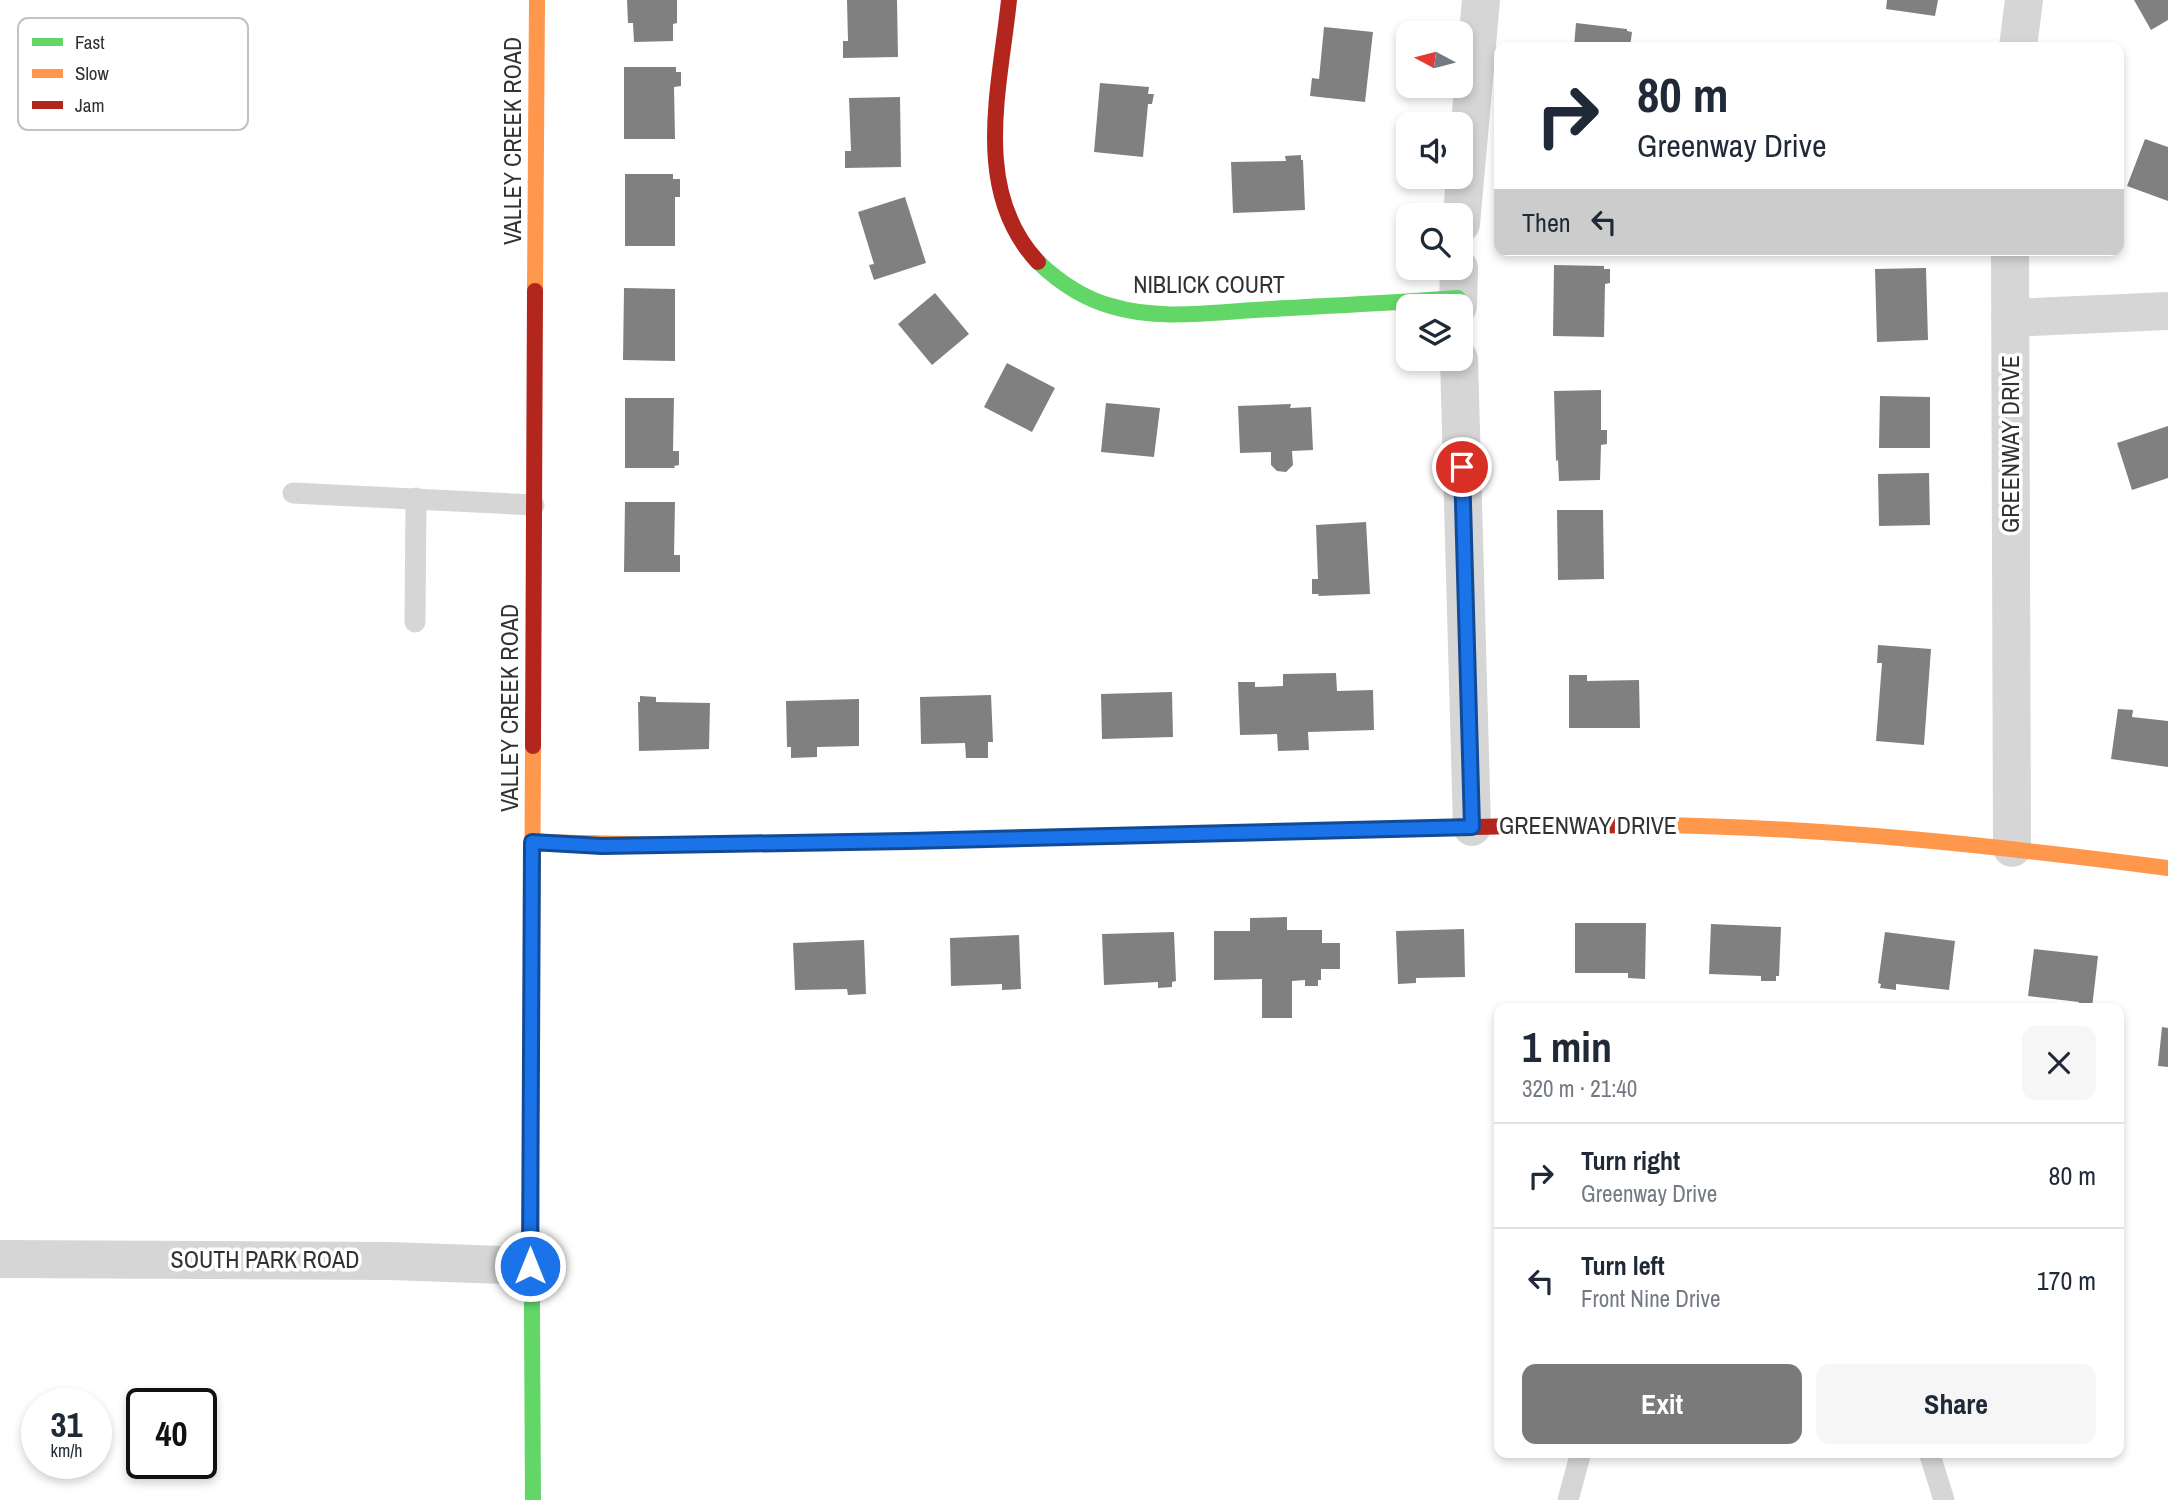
<!DOCTYPE html>
<html lang="en">
<head>
<meta charset="utf-8">
<style>
  body { margin:0; font-family:"Archivo Narrow",sans-serif; background:#f6f6f7; color:#1f2937; height:100vh; display:flex; flex-direction:column; font-size:26px; white-space:nowrap }
  * { box-sizing:border-box; margin:0 }
  p { font-size:23px; color:#747a83 }
  .icon { flex:none; width:38px; height:38px; fill:none; stroke:currentColor; stroke-width:2; stroke-linecap:round; stroke-linejoin:round }
  .map { position:relative; flex:1; overflow:hidden }
  .drawer { position:absolute; left:1494px; top:1003px; width:630px; height:455px; display:flex; flex-direction:column; background:#fff; border-radius:14px; box-shadow:0 4px 10px #0003 }
  .drawer>* { flex:none }
  .top-card { position:absolute; left:1494px; top:42px; width:630px; height:214px; border-radius:14px; box-shadow:0 4px 10px #0003; background:#fff; color:#1f2937; overflow:hidden }
  .needle { width:46px; rotate:277deg }
  .buttons { position:absolute; left:1396px; top:21px; display:grid; gap:14px }
  .buttons a { display:grid; place-items:center; width:77px; height:77px; border-radius:14px; background:#fff; box-shadow:0 4px 10px #0003; font-size:35px }
  .speed { position:absolute; left:21px; top:1388px; display:flex; gap:14px; font-size:35px; font-weight:700; text-align:center }
  .speed>* { display:grid; place-content:center; width:91px; height:91px; border-radius:50%; background:#fff; box-shadow:0 4px 10px #0003; line-height:1 }
  .speed small { font-size:18px; font-weight:400 }
  .speed .limit { border:4px solid #111; border-radius:10px; background:#fff; color:#111 }
  .pin { position:absolute; display:grid; place-items:center; width:60px; height:60px; color:#fff; margin:-30px; border:4px solid #fff; border-radius:50%; box-shadow:0 2px 7px #0007 }
  .me { position:absolute; width:77px; margin:-38px; rotate:0deg; stroke-linejoin:round; filter:drop-shadow(0 0 5px #0008) }
  .turn { display:flex; align-items:center; gap:24px; height:147px; padding:0 28px; font-size:32px }
  .turn .icon { width:91px; height:91px; stroke-width:2.5 }
  .turn b { display:block; font-size:49px; line-height:60px }
  .then { display:flex; align-items:center; height:66px; padding:0 28px; background:#0003; gap:14px; font-size:26px }
  .round { display:grid; place-items:center; flex:none; width:74px; height:74px; border-radius:14px; background:#f6f6f7 }
  .summary { display:flex; align-items:center; justify-content:space-between; height:119px; padding:0 28px }
  h1 { font-size:42px; font-weight:700; line-height:52px }
  .button { display:flex; gap:14px; margin-top:auto; padding:14px 28px }
  .button a { flex:1; height:80px; border-radius:14px; background:#7a7a7a; color:#fff; font-size:28px; font-weight:700; line-height:80px; text-align:center }
  .button a+a { background:#f6f6f7; color:#1f2937 }
  ul { padding:0; list-style:none }
  li { display:flex; align-items:center; gap:21px; height:105px; padding:0 28px; border-top:2px solid #e0e1e3 }
  li div { flex:1 }
  li b { display:block; font-size:26px }
  li em { font-style:normal }
  .map>svg:first-child { display:block }
</style>
</head>
<body>
<div class="map">
<svg width="2168" height="1500" viewBox="0 0 2168 1500">
  <rect width="100%" height="100%" fill="#fff"/>
  <path fill="#808080" d="M627,0H677V23L673,24V41L634,42L633,23H628Z
    M847,0H897L898,57L843,58V41H848Z
    M1887,0H1938L1935,16L1886,9Z
    M2134,0H2168V20L2151,30Z
    M1576,23L1627,29V31L1632,32L1630,47H1574Z
    M1324,27L1373,32L1365,102L1310,96L1312,78L1319,79Z
    M624,67H676V72H681V86L674,87L675,139H624Z
    M1100,83L1149,87L1148,94H1154L1152,104H1148L1143,157L1094,152Z
    M900,97L901,167L845,168V151H851L849,98Z
    M2145,139L2168,147V201L2127,186Z
    M1301,155V160H1303L1305,210L1233,213L1231,162L1286,161L1285,156Z
    M625,174H673V179H680V197H675V246H625Z
    M905,197L926,263L874,280L869,265L874,264L858,212Z
    M1554,265L1604,266V269H1610V283L1605,284L1604,337L1553,336Z
    M1926,268L1928,340L1877,342L1875,269Z
    M624,288L675,289V361L623,360Z
    M935,293L969,334L932,365L898,324Z
    M1007,363L1055,388L1032,432L984,407Z
    M1601,390V430H1607V444L1601,445L1600,480L1559,481L1558,460L1556,461L1554,391Z
    M1880,396L1930,397V448H1879Z
    M625,398H674L673,451H679V465L674,466L675,468H625Z
    M1106,403L1160,408L1154,457L1101,452Z
    M1291,404L1290,408L1311,407L1313,450L1292,451L1293,465L1286,472L1277,471L1271,465V452L1240,453L1238,406Z
    M2168,426V478L2132,490L2117,443Z
    M1929,473L1930,525L1879,526L1878,474Z
    M625,502H675L674,555H680V572H624Z
    M1557,510H1603L1604,579L1558,580Z
    M1366,522L1370,594L1318,596L1319,594H1312V579H1318L1316,525Z
    M1878,645L1931,649L1924,745L1876,741L1882,663H1877Z
    M1336,673L1337,691L1373,690L1374,730L1308,732L1309,750L1278,751L1277,734L1240,735L1238,682H1255V687L1283,686V674Z
    M1569,675H1587V681L1639,680L1640,728H1569Z
    M1172,692L1173,737L1102,739L1101,694Z
    M991,695L993,742H988V758H966L965,743L921,744L920,697Z
    M640,696L656,697V702L710,703L709,749L639,751L638,702H640Z
    M859,699V746L817,747V757L791,758V747H787L786,701Z
    M2118,709L2133,710L2132,717L2168,721V767L2111,759Z
    M1287,917V930H1322V943H1340V969H1321V980H1318V986H1305V980L1292,981V1018H1262V979L1214,980V931H1250V918Z
    M1575,923H1646L1645,979L1628,978V973H1575Z
    M1711,924L1781,927L1779,976H1776V981H1761V976L1709,974Z
    M1464,929L1465,977L1416,978V983L1398,984L1396,931Z
    M1174,932L1176,981L1172,982V987L1158,988V982L1104,985L1102,934Z
    M1885,932L1955,941L1949,990L1896,984V990L1880,988L1881,984L1878,983Z
    M1019,935L1021,989L1002,990V984L951,986L950,938Z
    M864,940L866,994L848,995L847,989L795,990L793,943Z
    M2034,949L2098,956L2092,1008L2078,1007L2079,1002L2028,996Z
    M2162,1027L2168,1028V1067L2158,1066Z"/>
  <g fill="none" stroke-linecap="round" stroke-linejoin="round">
    <path stroke="#d6d6d6" stroke-width="21" d="M293,493L534,505
      M415,622L416,498
      M1929,1452L1944,1500
      M1568,1500L1581,1452"/>
    <path stroke="#d6d6d6" stroke-width="38" d="M2018,47L2024,0
      M1461,224L1481,0
      M2010,250L2012,848
      M1458,306L1459,268
      M2010,318L2168,311
      M1459,359L1472,827
      M0,1259L390,1261L530,1266"/>
    <path stroke="#63d668" stroke-width="16" d="M1038,262C1059,282 1082,298 1111,306C1156,320 1208,313 1255,310C1322,306 1390,303 1458,298
      M531,1131L533,1500"/>
    <path stroke="#ff974d" stroke-width="16" d="M535,291L537,0
      M1652,825C1825,827 1997,846 2168,868
      M532,842L680,845L1086,837
      M531,1131L533,746"/>
    <path stroke="#b3261e" stroke-width="16" d="M1009,0C1000,88 971,190 1038,262
      M533,746L535,291
      M1086,837L1516,826L1652,825"/>
  </g>
  <g fill="none" stroke-linecap="round" stroke-linejoin="round">
    <defs>
      <path id="route" d="M530,1266L532,842L602,846L908,841L1472,827L1462,467"/>
    </defs>
    <use href="#route" stroke="#114b97" stroke-width="18"/>
    <use href="#route" stroke="#1a73e8" stroke-width="12"/>
  </g>
  <g text-anchor="middle" stroke-width="7" stroke-linejoin="round" paint-order="stroke">
    <g font-size="24" fill="#323232" stroke="#fff">
      <text transform="translate(513 141) rotate(-90)" y="8">VALLEY CREEK ROAD</text>
      <text x="1209" y="293">NIBLICK COURT</text>
      <text transform="translate(2011 444) rotate(-90)" y="8">GREENWAY DRIVE</text>
      <text transform="translate(510 708) rotate(-90)" y="8">VALLEY CREEK ROAD</text>
      <text x="1588" y="834">GREENWAY DRIVE</text>
      <text x="265" y="1268">SOUTH PARK ROAD</text>
    </g>
  </g>
  <rect x="18" y="18" width="230" height="112" rx="10" fill="#fff" stroke="#c2c2c2" stroke-width="2"/>
  <rect x="32" y="38" width="31" height="8" fill="#63d668"/>
  <rect x="32" y="69" width="31" height="9" fill="#ff974d"/>
  <rect x="32" y="101" width="31" height="8" fill="#b3261e"/>
  <g font-size="19" fill="#323232">
    <text x="75" y="49">Fast</text>
    <text x="75" y="80">Slow</text>
    <text x="75" y="112">Jam</text>
  </g>
</svg>
<div class="buttons">
<a><svg class="needle" viewBox="-14 -14 28 28"><path d="M0-13l5 13h-10z" fill="#e53935"/><path d="M0 13l5-13h-10z" fill="#747a83"/></svg></a>
<a><svg class="icon" aria-label="sound" viewBox="0 0 24 24"><path d="M4 9h4l5-4v14l-5-4H4zM17 9q2 3 0 6"/></svg></a>
<a><svg class="icon" aria-label="search" viewBox="0 0 24 24"><circle cx="10" cy="10" r="6"/><path d="M15 15l6 6"/></svg></a>
<a><svg class="icon" aria-label="layers" viewBox="0 0 24 24"><path d="M12 4l9 5-9 5-9-5zM3 14l9 5 9-5"/></svg></a>
</div>
<div class="speed"><div>31<small>km/h</small></div><div class="limit">40</div></div>
<div class="pin" style="left:1462px;top:467px;background:#d93025"><svg class="icon" aria-label="arrive" viewBox="0 0 24 24"><path d="M6 21V4h12l-3 4 3 4H6"/></svg></div>
<svg class="me" style="left:530px;top:1266px" viewBox="-20 -20 40 40"><circle r="17" fill="#1a73e8" stroke="#fff" stroke-width="3"/><path d="M0-11L8 9 0 5-8 9z" fill="#fff"/></svg>
<div class="top-card">
<div class="turn"><svg class="icon" aria-label="right" viewBox="0 0 24 24"><path d="M7 20v-9h11M14 6l5 5-5 5"/></svg><div><b>80 m</b>Greenway Drive</div></div>
<div class="then">Then<svg class="icon" aria-label="left" viewBox="0 0 24 24"><path d="M17 20v-9H6M10 6l-5 5 5 5"/></svg></div>
</div>
<section class="drawer">
<div class="summary"><div><h1>1 min</h1><p>320 m · 21:40</p></div><a class="round"><svg class="icon" aria-label="close" viewBox="0 0 24 24"><path d="M6 6l12 12M18 6L6 18"/></svg></a></div>
<ul>
<li><svg class="icon" aria-label="right" viewBox="0 0 24 24"><path d="M7 20v-9h11M14 6l5 5-5 5"/></svg><div><b>Turn right</b><p>Greenway Drive</p></div><em>80 m</em></li>
<li><svg class="icon" aria-label="left" viewBox="0 0 24 24"><path d="M17 20v-9H6M10 6l-5 5 5 5"/></svg><div><b>Turn left</b><p>Front Nine Drive</p></div><em>170 m</em></li>
</ul>
<div class="button"><a>Exit</a><a>Share</a></div>
</section>
</div>
</body>
</html>
